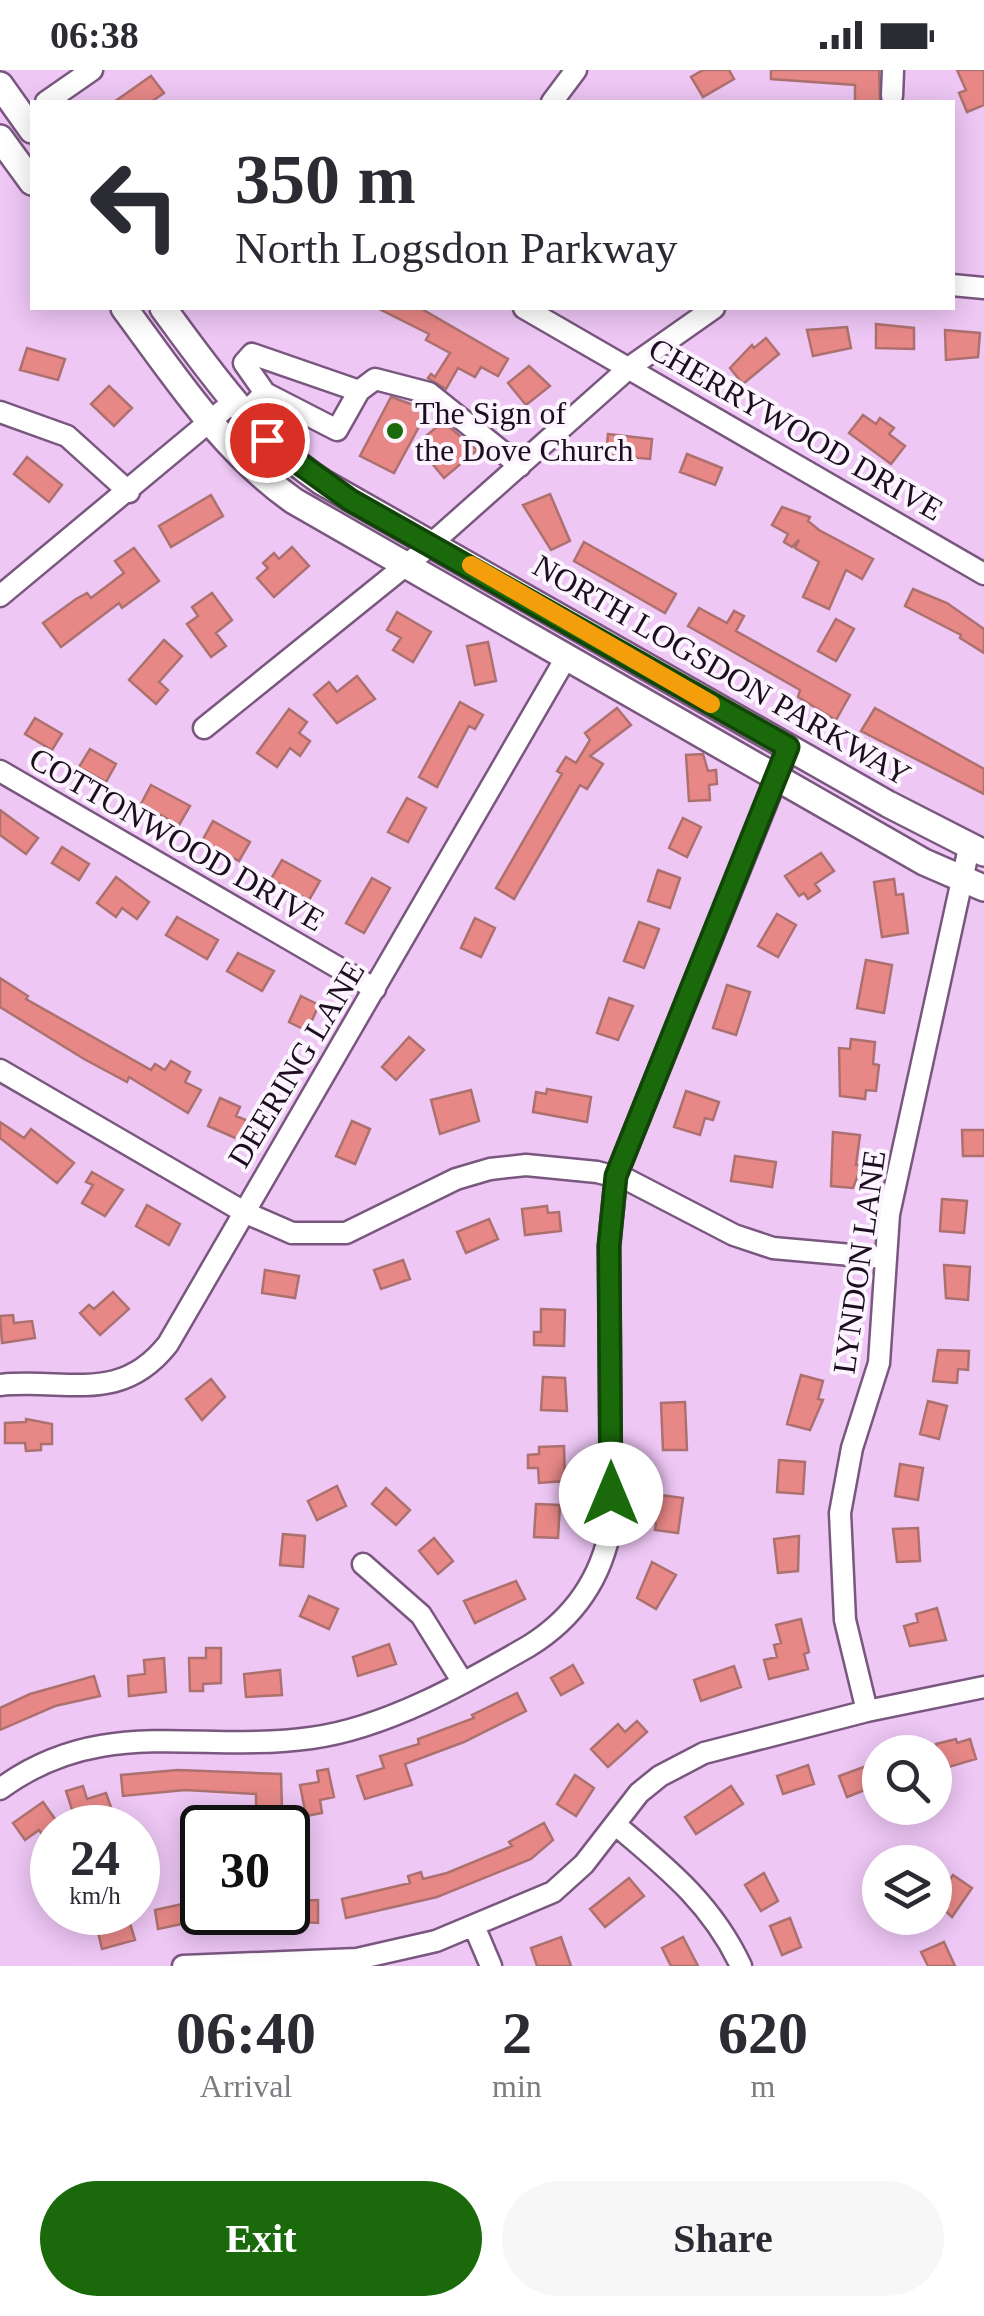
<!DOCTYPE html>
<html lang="en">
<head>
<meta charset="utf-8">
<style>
  body { margin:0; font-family:Georgia,serif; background:#f7f7f7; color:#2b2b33; height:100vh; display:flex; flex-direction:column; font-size:38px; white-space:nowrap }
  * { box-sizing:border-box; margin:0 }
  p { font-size:32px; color:#7c7c81 }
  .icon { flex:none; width:55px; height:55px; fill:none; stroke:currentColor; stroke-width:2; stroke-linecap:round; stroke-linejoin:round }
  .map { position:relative; height:1896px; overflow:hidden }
  .details { display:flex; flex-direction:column; background:#fff; flex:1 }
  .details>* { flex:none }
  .guide { position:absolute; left:30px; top:30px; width:925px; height:210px; border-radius:0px; box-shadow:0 5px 25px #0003; background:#fff; color:#2b2b33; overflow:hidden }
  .tools { position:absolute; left:862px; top:1665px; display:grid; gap:20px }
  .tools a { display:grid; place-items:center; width:90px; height:90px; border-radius:50%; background:#fff; box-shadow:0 5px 25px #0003; font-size:50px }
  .speed { position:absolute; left:30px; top:1735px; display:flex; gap:20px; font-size:50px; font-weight:700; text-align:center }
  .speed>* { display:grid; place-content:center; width:130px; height:130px; border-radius:50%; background:#fff; box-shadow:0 5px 25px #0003; line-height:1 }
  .speed small { font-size:25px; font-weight:400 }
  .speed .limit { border:5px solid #111; border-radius:15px; background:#fff; color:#111 }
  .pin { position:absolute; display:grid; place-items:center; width:85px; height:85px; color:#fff; margin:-42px; border:5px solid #fff; border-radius:50%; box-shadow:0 2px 10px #0007 }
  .me { position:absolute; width:110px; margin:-55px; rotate:0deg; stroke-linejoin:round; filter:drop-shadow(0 0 8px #0008) }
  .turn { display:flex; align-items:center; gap:35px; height:210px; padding:0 40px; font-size:45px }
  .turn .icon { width:130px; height:130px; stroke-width:2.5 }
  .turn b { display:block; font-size:70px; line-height:85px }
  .eta { display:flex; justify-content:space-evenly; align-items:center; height:170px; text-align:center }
  .eta b { font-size:60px; font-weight:600; line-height:70px }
  .primary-button { display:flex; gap:20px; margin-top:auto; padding:20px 40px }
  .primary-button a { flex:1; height:115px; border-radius:60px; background:#1a690b; color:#fff; font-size:40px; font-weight:600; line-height:115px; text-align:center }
  .primary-button a+a { background:#f7f7f7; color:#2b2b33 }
  .status { display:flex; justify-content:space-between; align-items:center; height:70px; padding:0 50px; background:#fff; direction:ltr }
  .status svg { height:28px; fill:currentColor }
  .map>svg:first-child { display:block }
</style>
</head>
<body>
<div class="status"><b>06:38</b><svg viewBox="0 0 49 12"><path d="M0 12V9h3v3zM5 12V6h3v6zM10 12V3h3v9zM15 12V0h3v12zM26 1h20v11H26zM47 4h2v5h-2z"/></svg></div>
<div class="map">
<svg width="984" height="1896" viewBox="0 0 984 1896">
  <rect width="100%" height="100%" fill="#eec7f5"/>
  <path fill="#e78887" stroke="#ac716f" stroke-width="2.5" d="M703,0H729L734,9L703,27L691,7Z
    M771,0H879L880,32H855V15L771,9Z
    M957,0H984V35L967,42L959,23L966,20Z
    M151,6L164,23L151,32H114Z
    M377,238H420L508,289L498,306L481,297L475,307L458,298L446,319L428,308L431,304L435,307L450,283L426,270L429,264Z
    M876,254L914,258V279L876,278Z
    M847,257L851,278L813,286L807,260Z
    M945,260L980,263L978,287L946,290Z
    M766,268L779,284L743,314L730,298L752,275L754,278Z
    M27,278L65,289L58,310L20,300Z
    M529,296L550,316L526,335L508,313Z
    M109,316L132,338L114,356L91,334Z
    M391,327L428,340L394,403L360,386Z
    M863,345L876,354L880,348L894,358L889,364L905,376L891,394L849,363Z
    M443,352L477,380L444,408L416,374Z
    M608,364L652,369L650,389L606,385Z
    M687,384L722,398L715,415L680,402Z
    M27,387L62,415L49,432L14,404Z
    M550,424L570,471L551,480L523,435Z
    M211,425L223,446L171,477L159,456Z
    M782,437L810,447L808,451L819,460L873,489L862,509L846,500L829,539L803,527L819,492L795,478L799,470L792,477L784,472L788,464L772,455Z
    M584,472L676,524L665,543L574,491Z
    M292,477L309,496L274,527L257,508L268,498L263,493L274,483L279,489Z
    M134,478L159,511L122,538L119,533L61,577L43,553L76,529L87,523L91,528L124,503L115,491Z
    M913,519L947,533L984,559V583L960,568L961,565L905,536Z
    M212,523L232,550L216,563L226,576L211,587L187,554L198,546L192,537Z
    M699,538L727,553L734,541L744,546L736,561L850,625L836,650L798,627L800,620L688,556Z
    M397,542L431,562L413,592L393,580L401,568L387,560Z
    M836,549L854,559L836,591L818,581Z
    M164,570L182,586L159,612L168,620L156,634L129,610Z
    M488,572L496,611L475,615L467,576Z
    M357,606L375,629L337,653L314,625L329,612L337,622Z
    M460,632L483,645L475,659L469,656L437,717L419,707Z
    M617,638L631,655L590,686L603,694L587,719L580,715L514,829L496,818L562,704L557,701L566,687L576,693L590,670L585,663Z
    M875,638L984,699V724L861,661Z
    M289,639L307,652L299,663L310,671L300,686L290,678L277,697L257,683Z
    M35,648L62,664L52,680L25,664Z
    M90,679L116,694L106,712L79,697Z
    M703,684L708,701L716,700L717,714L709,715L710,730L689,731L686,685Z
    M151,715L190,736L179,755L141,734Z
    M407,728L426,738L408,772L388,762Z
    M0,740L38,768L26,784L0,765Z
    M683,748L701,757L687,787L669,778Z
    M213,751L250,772L239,791L202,771Z
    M62,777L89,794L79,810L52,793Z
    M821,783L834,801L815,814L820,821L808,829L804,823L799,826L785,806Z
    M282,790L320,811L309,830L271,809Z
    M658,800L680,808L670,838L648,831Z
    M116,807L149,832L137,849L122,838L116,847L97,833Z
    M372,808L390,818L364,863L346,853Z
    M894,809L896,825L903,824L908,863L882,867L874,812Z
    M777,844L796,855L778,887L758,876Z
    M177,847L218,870L207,889L166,865Z
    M475,848L495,858L481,887L461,878Z
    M639,852L659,859L644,898L624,891Z
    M238,883L274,901L262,921L227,901Z
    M866,890L892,895L884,943L857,938Z
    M0,908L28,926L26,929L151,1000L155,994L165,1000L171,991L190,1002L185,1012L201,1020L188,1043L129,1007L127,1012L84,989L0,937Z
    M727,915L750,922L736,965L713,958Z
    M301,926L319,935L307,961L289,952Z
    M609,928L633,936L618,970L597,963Z
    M409,967L424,980L396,1010L382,997Z
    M851,969L875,972L873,994L879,995L876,1021L866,1020L865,1029L840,1026L839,978L850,979Z
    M547,1019L591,1027L587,1052L533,1042L536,1022L546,1024Z
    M471,1020L479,1051L440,1064L431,1030Z
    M686,1021L719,1032L713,1050L705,1048L700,1065L674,1057Z
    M220,1028L240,1037L236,1046L248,1051L240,1070L208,1056Z
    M352,1051L370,1059L355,1094L336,1086Z
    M0,1052L24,1068L31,1059L74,1093L57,1113L0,1068Z
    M962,1060H984V1086H963Z
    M833,1062L860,1065L856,1095H862L853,1118L831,1116Z
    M735,1086L776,1092L772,1117L731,1111Z
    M92,1102L123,1120L105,1146L82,1133L93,1115L86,1112Z
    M942,1129L967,1131L964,1163L940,1161Z
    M147,1135L180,1154L169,1175L136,1156Z
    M547,1136L548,1143L559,1142L561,1161L525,1165L522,1139Z
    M489,1149L498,1169L466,1183L457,1162Z
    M403,1190L410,1209L381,1219L374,1200Z
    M944,1195L970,1197L968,1230L946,1228Z
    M265,1200L299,1206L295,1228L262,1223Z
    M113,1222L129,1239L100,1265L80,1243L89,1235L94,1239Z
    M541,1239L565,1240L564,1276L534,1275V1262H541Z
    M13,1245L14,1253L32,1251L35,1268L2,1273L0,1246Z
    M938,1280L969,1281L968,1300L958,1299L957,1313L933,1311Z
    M801,1305L823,1311L818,1329L823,1330L810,1360L787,1354Z
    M543,1307L565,1308L567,1341L541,1340Z
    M211,1309L225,1327L202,1350L186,1329Z
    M928,1331L947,1336L939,1369L920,1364Z
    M685,1332L687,1380H663L661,1333Z
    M26,1349L52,1354V1374H41V1380L26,1381L25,1373H5V1353L26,1352Z
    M564,1376L565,1411L539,1413L538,1398H528V1385L539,1384V1377Z
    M779,1390L805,1392L803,1424L777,1422Z
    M900,1394L923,1398L918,1430L895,1426Z
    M337,1416L346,1436L317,1450L308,1431Z
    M386,1418L410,1440L396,1455L372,1434Z
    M661,1425L683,1428L678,1463L655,1460L656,1453L651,1452Z
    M536,1434L560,1435L558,1468L534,1467Z
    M918,1458L920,1491L897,1492L893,1459Z
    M283,1464L305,1466L303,1497L280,1495Z
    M799,1466L798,1501L778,1503L774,1469Z
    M434,1468L453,1491L438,1504L419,1481Z
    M652,1492L676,1505L656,1539L637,1528Z
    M516,1511L525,1529L475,1553L464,1531Z
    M309,1526L338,1539L329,1559L300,1546Z
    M937,1538L946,1570L910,1576L904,1556L918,1552L916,1544Z
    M801,1549L809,1582L804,1584L808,1599L769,1609L764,1590L777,1587L774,1575L781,1573L776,1555Z
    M389,1574L396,1594L358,1606L353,1587Z
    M206,1578H221V1613L203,1614V1621H190L189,1588H206Z
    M164,1588L166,1622L129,1626L128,1606L145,1604L144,1590Z
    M573,1595L583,1613L561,1625L551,1608Z
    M734,1596L741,1617L701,1631L694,1610Z
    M280,1600L282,1625L246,1627L244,1604Z
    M94,1606L100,1626L55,1636L0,1660V1638L30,1624Z
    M517,1623L526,1641L464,1672L405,1694L412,1715L365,1729L357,1706L384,1698L380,1686L419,1674L418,1669L474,1648L472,1645Z
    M637,1651L647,1662L608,1697L591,1679L618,1654L625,1662Z
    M956,1669L957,1673L970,1669L976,1689L942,1699L936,1674Z
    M875,1693L880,1714L847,1727L839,1706Z
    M808,1695L814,1714L783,1724L777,1706Z
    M328,1699L334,1727L320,1730L322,1743L306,1746L300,1715L319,1712L317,1701Z
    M178,1700L281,1704L282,1740L256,1741V1724L185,1720L123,1726L121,1705Z
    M575,1705L594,1718L576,1746L557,1734Z
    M83,1716L87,1729L106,1723L113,1743L77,1755L66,1721Z
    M731,1716L743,1734L696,1764L685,1747Z
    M43,1732L55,1749L52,1759L43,1766L39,1760L25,1770L13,1753Z
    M544,1753L553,1770L531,1789L437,1827L346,1848L342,1829L410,1813L408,1806L421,1802L423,1809L447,1803L512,1776L509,1772Z
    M764,1803L778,1831L761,1841L745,1815Z
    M953,1805L972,1818L952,1847L935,1831Z
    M629,1808L644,1826L605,1857L590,1839Z
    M318,1830V1853L288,1851V1831Z
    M187,1833L191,1852L158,1859L155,1840Z
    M118,1847L120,1852L129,1850L135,1870L102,1879L98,1862L108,1859L106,1850Z
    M790,1848L801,1877L782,1885L770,1856Z
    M561,1867L571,1896H537L531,1878Z
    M683,1867L698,1896H671L662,1878Z
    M944,1872L955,1896H928L921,1882Z"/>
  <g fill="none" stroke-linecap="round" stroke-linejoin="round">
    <defs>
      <path id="minor" d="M892,26L893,0
        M46,32L92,0
        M552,32L576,0
        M952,215L984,218
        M524,238L984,504
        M359,321L375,309L429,323L520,396
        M0,342L67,366L129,422
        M243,345L265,323L337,360L359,321L252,284L244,293L265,323
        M0,526L233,332
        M204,658L421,483L630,297L714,238
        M0,701L375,919
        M0,1000L244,1142L292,1163H346L456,1109L490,1099L526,1095L597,1102L628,1110L734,1165L773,1178L885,1188
        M0,1315C67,1308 120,1335 168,1274L567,586
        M363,1494L421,1545L462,1611
        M867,1641L845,1550L840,1443L852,1378L879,1293L889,1144L969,778
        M0,1719C102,1644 198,1684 311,1668C386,1658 465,1613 529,1576C574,1548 602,1507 611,1455L609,1176L616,1106L789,677
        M616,1755C667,1798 712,1834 741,1896
        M474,1856L491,1896
        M183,1896L357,1889L436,1871L553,1822L584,1794L639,1723L660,1706L704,1683L867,1641L984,1617"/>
      <path id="major" d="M0,15L32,60
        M0,68L32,112
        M124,238C176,308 222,380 294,431L924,792L984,818
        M163,238C211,303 254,366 322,412L888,734L984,783"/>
    </defs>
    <use href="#minor" stroke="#79577f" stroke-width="25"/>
    <use href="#major" stroke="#79577f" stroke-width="30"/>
    <use href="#minor" stroke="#fff" stroke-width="20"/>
    <use href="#major" stroke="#fff" stroke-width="25"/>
  </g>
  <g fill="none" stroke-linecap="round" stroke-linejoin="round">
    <defs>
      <path id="route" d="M267,370L350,430L788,677L616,1106L609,1176L611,1424"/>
    </defs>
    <use href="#route" stroke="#114407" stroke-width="25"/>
    <use href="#route" stroke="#1a690b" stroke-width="18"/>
    <path stroke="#f59e0b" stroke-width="18" d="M471,495L711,634"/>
  </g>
  <circle fill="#1a690b" stroke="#fcf4fe" stroke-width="4" cx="395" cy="361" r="10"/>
  <g text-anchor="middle" stroke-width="8" stroke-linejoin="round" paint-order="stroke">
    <g font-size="32" fill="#1c0e1e" stroke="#fcf4fe" text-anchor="start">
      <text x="415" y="354">The Sign of<tspan x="415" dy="37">the Dove Church</tspan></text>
    </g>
    <g font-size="32" fill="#1c0e1e" stroke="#fcf4fe">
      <text transform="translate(796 359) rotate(30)" y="11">CHERRYWOOD DRIVE</text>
      <text transform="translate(722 600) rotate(30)" y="11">NORTH LOGSDON PARKWAY</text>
      <text transform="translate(177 769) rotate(30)" y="11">COTTONWOOD DRIVE</text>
      <text transform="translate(296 994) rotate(-59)" y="11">DEERING LANE</text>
      <text transform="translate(859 1192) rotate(-82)" y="11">LYNDON LANE</text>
    </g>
  </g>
</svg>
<div class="tools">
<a><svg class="icon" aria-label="search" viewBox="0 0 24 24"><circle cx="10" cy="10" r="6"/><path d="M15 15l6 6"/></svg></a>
<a><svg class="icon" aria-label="layers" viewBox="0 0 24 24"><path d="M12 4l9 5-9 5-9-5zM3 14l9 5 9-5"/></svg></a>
</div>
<div class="speed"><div>24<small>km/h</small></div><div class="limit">30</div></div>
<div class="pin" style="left:267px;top:370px;background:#d93025"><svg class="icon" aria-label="arrive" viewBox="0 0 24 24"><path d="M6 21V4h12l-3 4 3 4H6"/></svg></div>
<svg class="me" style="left:611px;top:1424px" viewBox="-20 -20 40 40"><circle r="19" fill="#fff"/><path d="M0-13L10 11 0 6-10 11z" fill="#1a690b"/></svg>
<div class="guide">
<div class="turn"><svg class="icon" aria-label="left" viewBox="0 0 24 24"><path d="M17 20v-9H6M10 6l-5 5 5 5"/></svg><div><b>350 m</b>North Logsdon Parkway</div></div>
</div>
</div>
<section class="details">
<div class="eta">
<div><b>06:40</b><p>Arrival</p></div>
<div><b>2</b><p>min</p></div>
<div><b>620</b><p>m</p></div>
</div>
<div class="primary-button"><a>Exit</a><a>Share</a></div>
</section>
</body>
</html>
